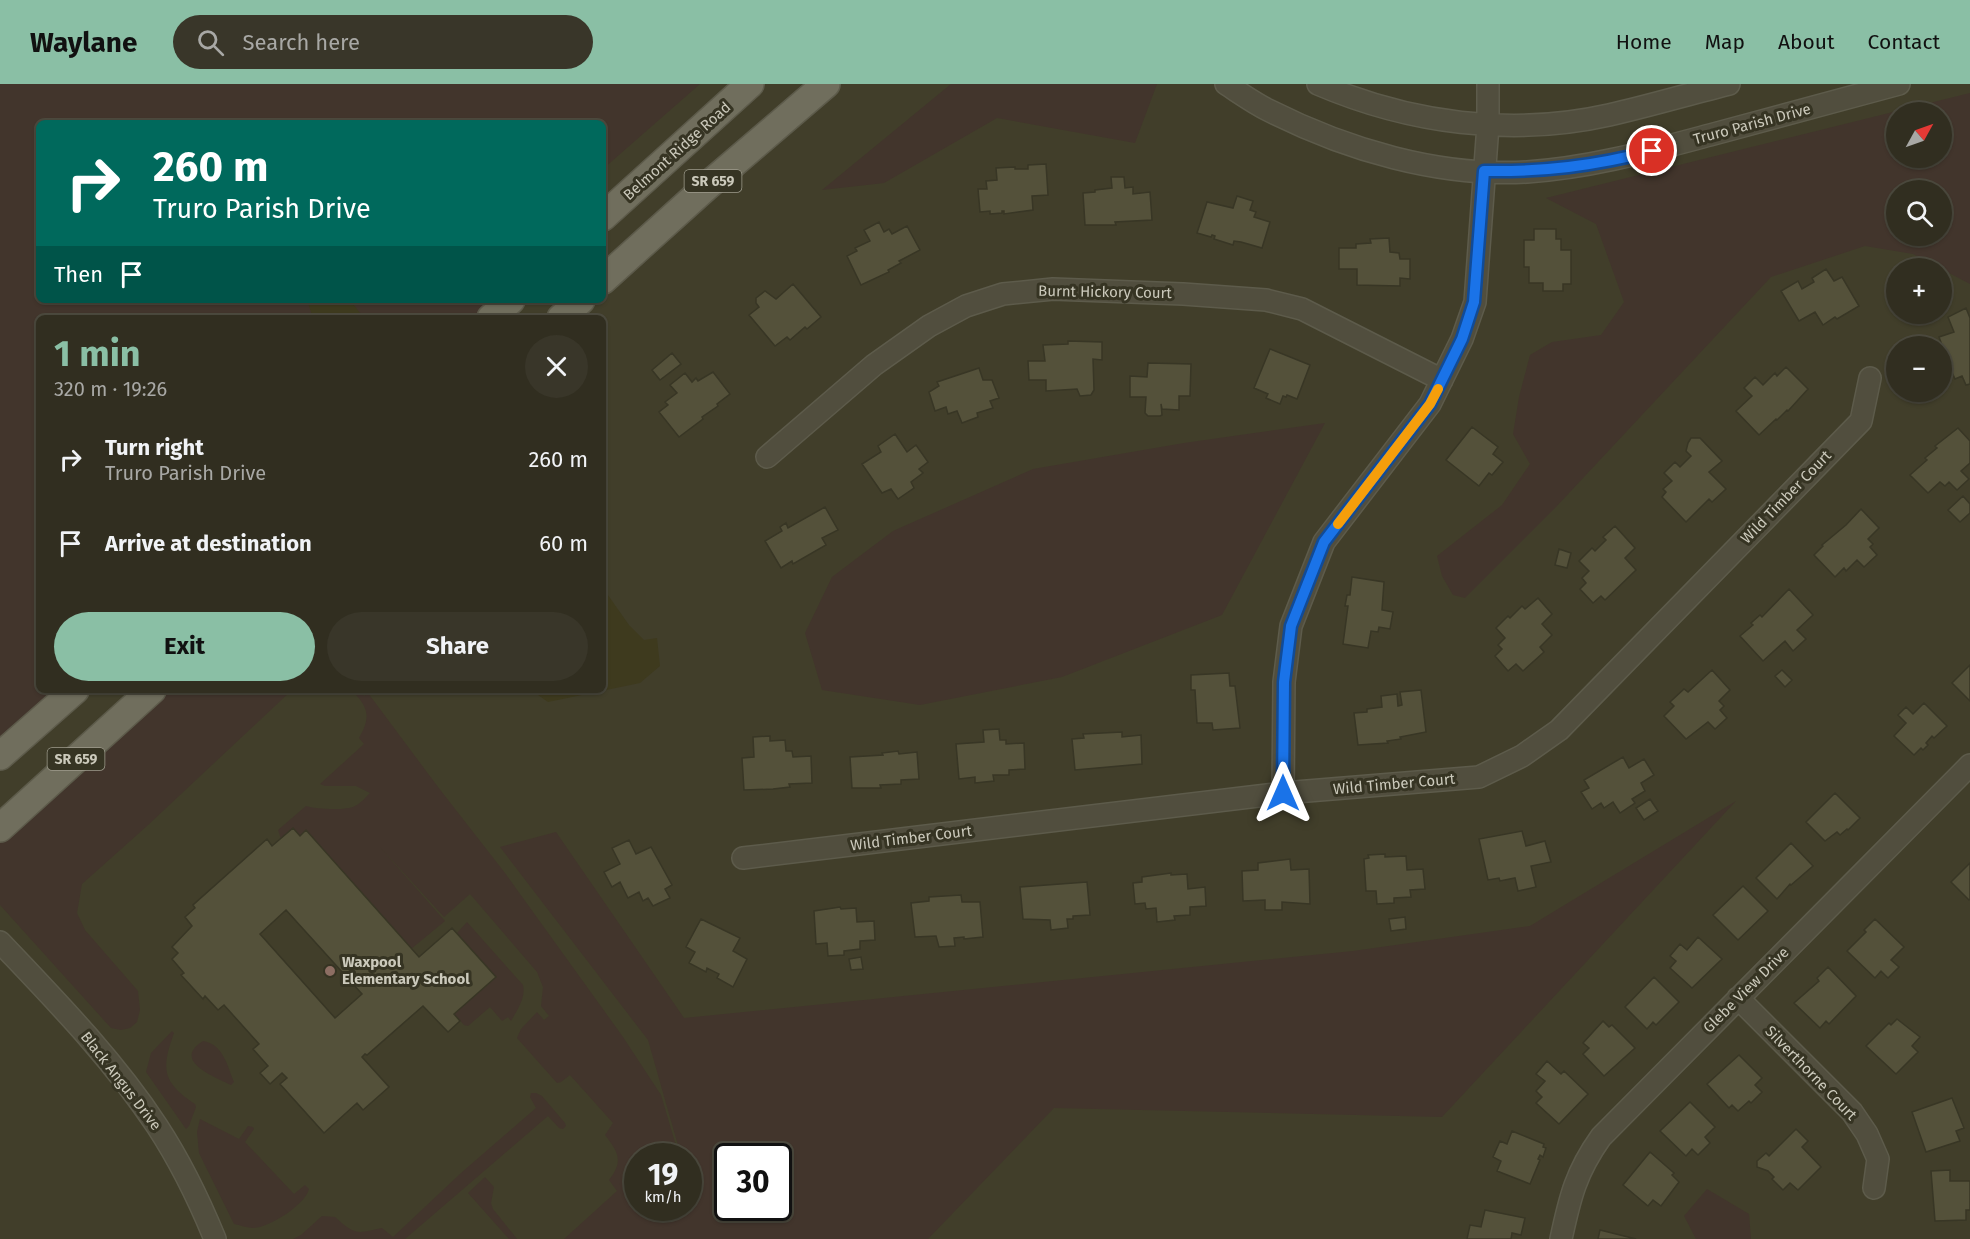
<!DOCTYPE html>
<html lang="en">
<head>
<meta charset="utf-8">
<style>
  body { margin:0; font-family:"Fira Sans",sans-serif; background:#393629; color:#f1f3f6; height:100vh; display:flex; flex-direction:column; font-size:22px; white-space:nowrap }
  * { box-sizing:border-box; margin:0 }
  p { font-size:20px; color:#a8a8a5 }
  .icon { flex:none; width:33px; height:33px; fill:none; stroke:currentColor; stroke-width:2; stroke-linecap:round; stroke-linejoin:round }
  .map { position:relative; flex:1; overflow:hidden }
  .sheet { position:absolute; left:36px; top:231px; width:570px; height:378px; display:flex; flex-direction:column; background:#312e20; border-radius:9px; box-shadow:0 2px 4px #0004,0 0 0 2px #4c4a3e }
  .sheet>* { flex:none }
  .top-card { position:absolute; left:36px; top:36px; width:570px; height:183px; border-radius:9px; box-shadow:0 2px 4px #0004,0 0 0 2px #4c4a3e; background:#00695c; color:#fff; overflow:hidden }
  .needle { width:39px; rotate:50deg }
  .buttons { position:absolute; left:1886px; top:18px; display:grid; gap:12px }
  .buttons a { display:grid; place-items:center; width:66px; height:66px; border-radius:50%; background:#312e20; box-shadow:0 2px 4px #0004,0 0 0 2px #4c4a3e; font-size:30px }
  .speed { position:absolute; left:624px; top:1059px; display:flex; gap:12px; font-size:30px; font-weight:700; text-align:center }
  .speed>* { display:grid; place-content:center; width:78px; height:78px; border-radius:50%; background:#312e20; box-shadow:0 2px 4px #0004,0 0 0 2px #4c4a3e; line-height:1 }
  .speed small { font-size:15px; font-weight:400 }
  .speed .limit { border:3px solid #111; border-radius:9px; background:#fff; color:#111 }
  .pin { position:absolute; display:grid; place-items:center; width:51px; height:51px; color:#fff; margin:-26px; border:3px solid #fff; border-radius:50%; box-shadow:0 2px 6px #0007 }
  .me { position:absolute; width:66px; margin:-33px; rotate:0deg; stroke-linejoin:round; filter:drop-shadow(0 0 4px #0008) }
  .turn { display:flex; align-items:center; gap:21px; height:126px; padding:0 18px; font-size:27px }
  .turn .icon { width:78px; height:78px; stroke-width:2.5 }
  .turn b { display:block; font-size:42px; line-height:51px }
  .then { display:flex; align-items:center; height:57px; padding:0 18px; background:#0003; gap:12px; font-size:22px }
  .round { display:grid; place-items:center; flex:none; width:63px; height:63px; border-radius:32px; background:#393629 }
  .headline { display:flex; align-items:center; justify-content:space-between; height:102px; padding:0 18px }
  h1 { font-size:36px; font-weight:700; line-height:45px; color:#8abfa5 }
  .primary-button { display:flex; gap:12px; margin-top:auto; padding:12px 18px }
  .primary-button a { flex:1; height:69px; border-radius:36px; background:#8abfa5; color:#111; font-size:24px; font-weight:700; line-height:69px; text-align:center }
  .primary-button a+a { background:#393629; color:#f1f3f6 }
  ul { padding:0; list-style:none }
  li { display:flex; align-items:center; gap:18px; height:84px; padding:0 18px }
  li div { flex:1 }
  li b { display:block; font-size:22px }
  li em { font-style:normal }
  header { display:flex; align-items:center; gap:36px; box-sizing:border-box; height:84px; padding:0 30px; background:#8abfa5; color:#111 }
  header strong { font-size:28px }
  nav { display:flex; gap:33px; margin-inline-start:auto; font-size:21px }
  .search { width:420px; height:54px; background:#393629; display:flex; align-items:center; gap:15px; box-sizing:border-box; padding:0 21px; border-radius:33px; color:#a8a8a5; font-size:22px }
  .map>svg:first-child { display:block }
</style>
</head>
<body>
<header>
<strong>Waylane</strong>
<div class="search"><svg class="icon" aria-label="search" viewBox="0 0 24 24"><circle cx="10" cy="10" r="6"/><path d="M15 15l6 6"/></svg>Search here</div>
<nav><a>Home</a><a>Map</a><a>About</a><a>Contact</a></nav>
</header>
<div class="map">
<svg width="1970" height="1155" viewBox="0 0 1970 1155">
  <rect width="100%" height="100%" fill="#413e2a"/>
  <path fill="#42352c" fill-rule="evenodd" d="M0,0H700L603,85V39H39V216H512L490,234H39V606H88L0,685Z
    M951,0H1157L1135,59L997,34L884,99L822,106Z
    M1970,9V200L1913,170L1865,162L1771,193L1556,423L1465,514L1453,511L1442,492L1437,472L1502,421L1530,380L1513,350L1519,313L1530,271L1552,258L1601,251L1624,218L1596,140L1546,114ZM1896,28H1941V74H1896ZM1896,106H1941V152H1896Z
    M1325,339L1222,531L1062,593L920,621L822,606L805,549L832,493L893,447L1033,385L1184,359Z
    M157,606H292L147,742L82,800L77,829L85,846L138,907L140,926L137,938L130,944L121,946L111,944L0,821V747Z
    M351,606H359L364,612L368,609L438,703L505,789L623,953L661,1011L679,1072H638V1124H683L682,1131L685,1124H688L691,1104L689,1097L688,1072H681L648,956L500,763L556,748L684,934L1353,867L1530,842L1736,717L1442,1033L1054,1024L928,1155H564L617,1107L609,1096C624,1077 618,1068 605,1051L613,1039L570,991L561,998L557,999L517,954L521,945L537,928L544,936L549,932L541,922L543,903L537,888L470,810L444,833L379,762L445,837L411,865L306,746L300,752L281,755L278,746L306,722C315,725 346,727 355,722C361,719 366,713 370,709L356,702H325L320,700L364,660L359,654C371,633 369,623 351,606ZM728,1072H778V1124H728Z
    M467,838L523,901C526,914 517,926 511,937L508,933L502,937L490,923L468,942L464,941L454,930L496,893L457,849Z
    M172,947L174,949C161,985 162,998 195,1020L196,1023L189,1042L186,1045L146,988L151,969Z
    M203,957C223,960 227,981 234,998L231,1001C215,993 171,977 203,957Z
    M531,1009H536L542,1012L565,1039L566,1042L563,1045L559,1044L548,1032L405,1155H293L301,1151L322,1132L335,1133C355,1151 356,1150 382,1144L393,1153L461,1089L536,1024L530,1013Z
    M200,1035L239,1055L248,1042L253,1043L254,1045L245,1058L294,1110L305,1101L309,1105C306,1120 269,1144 253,1144C247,1144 240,1141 234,1140L199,1069L197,1048Z
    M485,1093L494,1103L491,1119L493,1125L517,1155H509L468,1109Z
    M1707,1105L1749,1130L1751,1155H1696L1684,1132Z"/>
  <path fill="#3e3a1e" d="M307,216H350L364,234H313Z
    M603,504L629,541L644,556L657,554L660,582L640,599L548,618L531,606H603Z"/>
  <path fill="#54513a" stroke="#383625" stroke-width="1.5" fill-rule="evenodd" d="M1046,80L1048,111L1032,112L1033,126L1004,130V127H1002V129L990,130V127L980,128L978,105H987L986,97L997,96L996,84L1015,83V85H1028V81Z
    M1111,93H1124L1125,104L1133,103V110L1150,108L1152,136L1115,138L1116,141H1085L1083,109L1095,108V106L1112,104Z
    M1237,112L1253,117L1250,126L1256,128L1254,133L1270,138L1262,164L1241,158L1234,157L1233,161L1214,155L1215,152L1212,151L1211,153L1197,149L1207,118L1233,124Z
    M879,138L884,148L889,145L892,150L907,142L920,166L899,177L901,179L888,186L889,188L861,201L847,172L857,167L855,164L870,157L864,146Z
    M1534,145H1556V155H1561V166H1571V200H1563V207H1543V199H1529V183H1524V156H1534Z
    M1389,154L1390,168L1399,169L1400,175H1410V195L1400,194V202L1357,201V185H1339V164H1356V160L1371,159L1370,155Z
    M1826,185L1834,197L1842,193L1859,222L1837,235L1835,233L1823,241L1815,228L1799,237L1781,207L1798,197L1802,205L1814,198L1812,194Z
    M793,200L821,233L807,245L805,243L790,256L787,253L775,262L749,231L759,223L756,219V214L765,207L776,215Z
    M1966,224L1970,234V300L1966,301L1962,292L1955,295L1951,286L1948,287L1941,270L1945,269L1939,253L1954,248L1948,233Z
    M1068,257L1102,258V276L1093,275L1094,306L1091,311L1080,312L1077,305L1046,307V296H1029L1028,277H1045L1043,261L1068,260Z
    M1270,265L1310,281L1297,315L1287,311L1286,313L1283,312L1280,320L1266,314L1268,310L1254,304Z
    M672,269L681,280L660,296L652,286Z
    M1148,279L1191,280L1190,312H1179V326L1162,325L1161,320L1162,331L1160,332H1148L1145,329L1146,313H1130V292L1147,293Z
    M1786,283L1808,305L1788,327L1787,326L1777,336L1776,335L1759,351L1736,327L1752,312L1744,304L1755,293L1763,301L1775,289L1777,292Z
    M979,284L983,296H992L999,314L990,317L993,324L977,329L978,333L962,339L957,327L948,330L946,323L935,327L929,308L939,302L937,298Z
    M713,288L730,310L717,320L718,322L702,333L703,335L679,353L659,328L668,321L665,318L677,309L670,301L685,289L692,298L696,294L698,297Z
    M1472,343L1498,363L1493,370L1503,378L1492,391L1489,389L1479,402L1446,376Z
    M1958,344L1970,357V379L1961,387L1969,395L1957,406L1949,398L1945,402L1940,398L1928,409L1910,391L1927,376L1925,374L1937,364L1935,362Z
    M895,350L907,368L916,361L928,378L919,385L923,389L911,398L914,404L898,415L891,405L882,409L862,380L881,368L878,362Z
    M1691,354H1700L1722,377L1709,388L1726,405L1712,418L1709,415L1686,438L1662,413L1666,408L1663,405L1672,397L1664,389L1675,378L1680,383L1691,372L1686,367L1688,359Z
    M1963,412L1970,420V429L1960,438L1948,426Z
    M825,423L838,446L822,454L826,461L793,480L792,477L781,484L765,457L782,447L780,443L786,439L788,444Z
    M1861,425L1879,444L1868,455L1873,460L1870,463L1877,471L1864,483L1857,476L1846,487L1844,484L1835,493L1814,471L1823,462L1822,461L1846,441Z
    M1615,442L1635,464L1625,474L1636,486L1605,516L1601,512L1593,519L1580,505L1586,499L1582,494L1589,487L1579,477L1592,464L1595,467L1606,456L1603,453Z
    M1559,465L1571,469L1567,484L1555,481Z
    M1352,493L1384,498L1382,526L1393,528L1390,545L1379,543L1378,548L1371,547L1368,564L1343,560L1348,522H1345L1347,511H1350Z
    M1789,505L1813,531L1797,546L1806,555L1793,567L1785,557L1763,577L1740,552L1753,541L1751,539L1760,531L1762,533Z
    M1538,514L1552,530L1542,540L1552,551L1540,563L1544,568L1523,587L1516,580L1508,587L1495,572L1502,565L1498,561L1505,554L1496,544L1508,532L1510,534L1522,522L1525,525Z
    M1970,581V617L1952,599Z
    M1712,586L1730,606L1719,617L1724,622L1720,626L1727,634L1715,645L1708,638L1686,655L1664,632L1674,622L1670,618L1684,605L1688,608Z
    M1782,586L1792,596L1785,603L1775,592Z
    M1229,589L1230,602H1235L1240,644L1213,646L1212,639H1197L1195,606H1191V591Z
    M1421,606L1426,648L1400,653L1401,655L1387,657L1388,659L1358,661L1354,629L1367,628V625L1382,623L1381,612L1397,610L1398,622L1402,621L1400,608Z
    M1924,619L1947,642L1934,654L1932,652L1926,659L1928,661L1923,666L1921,664L1914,671L1894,652L1906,639L1898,631L1906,623L1913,630Z
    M999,645L1000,656H1006V660L1024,659L1025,685L1009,686V691H993L994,697L975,699V693L959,695L956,660L984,658L983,646Z
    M1122,648V653L1141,651L1142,680L1075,686L1072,655L1084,654L1083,650Z
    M770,652V657L785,656L786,667H792L793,673L811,672L812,699L789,700L790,703L773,705L744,706L742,674L754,673L753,653Z
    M898,667L899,670L917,668L919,695L901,696V700L880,701L881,704H852L850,673L883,671L882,669Z
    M1623,673L1629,684L1644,675L1654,691L1641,699L1645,707L1632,715L1635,719L1620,729L1613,718L1604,724L1601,719L1592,725L1581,708L1589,704L1584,696Z
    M1835,709L1860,734L1848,746L1847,745L1840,751L1837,748L1825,757L1806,738Z
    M1650,715L1658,727L1644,736L1636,724Z
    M293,744L300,752L306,746L419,873L452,844L496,893L454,930L460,937L448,948L423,922L367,971L365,970L362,973L389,1003L363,1026L357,1019L324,1049L280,1000L287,994L282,989L270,1000L260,989L268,982L253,965L259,960L224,921L218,926L205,912L203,915L181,891L184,889L172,875L178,869L172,863L192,842L185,833L195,824L193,821L267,755L272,762ZM286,826L362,910L335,934L260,850Z
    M1522,747L1526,762L1545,757L1551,778L1531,782L1536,803L1518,807L1515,794L1500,797L1499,794L1488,796L1479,755Z
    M629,756L636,770L651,763L672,801L665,805L670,814L653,822L648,814L643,817L639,808L628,814L620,798L612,803L604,788L620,780L612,764Z
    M1791,759L1813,782L1791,801L1790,800L1777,815L1756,794Z
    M1385,770V773L1406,772L1407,786L1423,785L1425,805L1410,806L1411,813L1394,814V819L1377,820L1376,807H1366L1364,775L1369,774L1368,771Z
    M1290,775L1291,786L1309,785L1310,820L1282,818V826H1265V816L1243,817L1242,787L1258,786V779Z
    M1970,779V815L1969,816L1951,798Z
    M1171,789V791L1187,790L1188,805L1205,803L1206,822L1190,823V831L1174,832L1175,836L1157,838L1156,824L1146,825L1145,819L1135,820L1133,799L1142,798V793Z
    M1087,798L1090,831L1073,832V835H1067L1068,844L1051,846L1050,836L1023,835L1020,803Z
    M1743,802L1768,827L1738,856L1713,831Z
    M961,811L962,818H980L983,853L964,855V853L954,854L955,862L939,863L936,852L915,853L911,819L929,817V813Z
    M840,823L841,825L856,824L857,838L874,837L875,856L860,857V865L844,867V871L828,872L827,859L816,860L814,827Z
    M1405,833L1406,845L1391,847L1389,835Z
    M701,835L740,854L733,867L747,875L733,903L717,894L719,890L707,884L706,888L689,879L695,868L686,863Z
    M1875,835L1904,863L1891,876L1899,883L1888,894L1881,887L1875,894L1847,867L1866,848L1864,846Z
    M1698,853L1722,875L1692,904L1670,884L1676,877L1670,872L1680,860L1687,866Z
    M861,873L863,885L851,886L849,875Z
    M1828,883L1856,912L1829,940L1826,937L1820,944L1794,919L1819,897L1817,894Z
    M1654,893L1679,918L1656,941L1653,938L1647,945L1625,923Z
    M1897,935L1920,953L1912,962L1918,968L1896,990L1866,962L1889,939L1891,941Z
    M1603,937L1609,943L1612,941L1635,964L1604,992L1583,970L1589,964L1583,959Z
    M1739,971L1762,994L1755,1001L1762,1008L1751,1019L1749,1017L1738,1027L1732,1021L1729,1024L1707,1000Z
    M1547,977L1561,990L1564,987L1588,1010L1559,1040L1536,1019L1542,1013L1536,1007L1545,997L1536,990Z
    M1952,1014L1964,1044L1956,1047L1960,1057L1926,1068L1912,1028Z
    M1690,1018L1715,1043L1705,1053L1710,1059L1698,1071L1692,1065L1686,1072L1660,1047Z
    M1796,1045L1808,1057L1802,1063L1821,1083L1798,1106L1790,1099L1783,1106L1772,1095L1774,1093L1768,1087L1757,1083V1077L1766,1069L1769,1072Z
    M1512,1047L1544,1060L1543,1063L1546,1064L1543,1073L1540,1071L1538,1075L1540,1076L1530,1100L1497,1087L1501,1077L1493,1073L1500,1057L1507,1060Z
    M1650,1068L1674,1089L1672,1091L1679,1098L1661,1122L1653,1116L1648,1122L1623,1101Z
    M1950,1086V1097H1970V1126H1966V1136L1935,1137L1931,1087Z
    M1485,1126L1525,1134L1521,1151L1512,1149L1511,1155H1467L1470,1141L1481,1143Z
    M1600,1146L1636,1155H1598Z"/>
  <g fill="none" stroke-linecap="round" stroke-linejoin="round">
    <defs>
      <path id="minor" d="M1226,0C1240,9 1254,19 1268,26C1347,66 1439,93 1527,88C1590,84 1650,67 1710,51C1773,34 1836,17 1899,0
        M1318,0C1409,39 1511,53 1609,31C1649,22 1689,10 1729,0
        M767,373L874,281L929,242L966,222L1003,210L1053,205L1183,210L1266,216L1302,225L1442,296
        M1283,709L1284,598L1291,542L1324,458L1430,320L1462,255L1475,218L1488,41V0
        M743,774L1283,709L1479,693L1522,672L1559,646L1861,337L1870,294
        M0,858C55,916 112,974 157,1042C180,1077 199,1116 215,1155
        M1738,914L1852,1028L1867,1050L1878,1075L1874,1104
        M1561,1155C1570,1113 1576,1088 1601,1053L1970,681"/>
      <path id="major" d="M603,133L750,0
        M603,196L706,103L826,0
        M491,234L511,216
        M561,234L581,216
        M0,672L75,606
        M0,744L152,606"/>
    </defs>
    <use href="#minor" stroke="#5d5b4b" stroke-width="24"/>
    <use href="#major" stroke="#5d5b4b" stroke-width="30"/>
    <use href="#minor" stroke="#514e3e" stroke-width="21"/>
    <use href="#major" stroke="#706e5d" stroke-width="27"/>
  </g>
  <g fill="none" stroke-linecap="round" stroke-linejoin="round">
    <defs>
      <path id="route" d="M1283,709L1284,598L1291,542L1324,458L1430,320L1462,255L1474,218L1484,87C1543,88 1594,82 1652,67"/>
    </defs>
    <use href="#route" stroke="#114b97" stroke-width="15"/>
    <use href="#route" stroke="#1a73e8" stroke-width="10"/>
    <path stroke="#f59e0b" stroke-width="10" d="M1338,440L1430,320L1438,305"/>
  </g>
  <circle fill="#8d6e63" stroke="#363423" stroke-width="2" cx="330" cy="887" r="6"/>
  <g text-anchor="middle" stroke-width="6" stroke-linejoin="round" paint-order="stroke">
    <g fill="#363423" stroke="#9e9c8d" stroke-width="1.5">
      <rect x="684.5" y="86" width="57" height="22" rx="4.5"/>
      <rect x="47.5" y="664" width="57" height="22" rx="4.5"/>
    </g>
    <g font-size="14" font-weight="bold" fill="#cbc9bb">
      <text x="713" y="102">SR 659</text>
      <text x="76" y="680">SR 659</text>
    </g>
    <g font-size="15" fill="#cbc9bb" stroke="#363423">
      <text transform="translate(1752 40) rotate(-15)" y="5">Truro Parish Drive</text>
      <text transform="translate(677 67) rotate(-42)" y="5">Belmont Ridge Road</text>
      <text transform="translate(1105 208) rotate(1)" y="5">Burnt Hickory Court</text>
      <text transform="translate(1786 413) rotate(-46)" y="5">Wild Timber Court</text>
      <text transform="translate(1394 700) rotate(-5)" y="5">Wild Timber Court</text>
      <text transform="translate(911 754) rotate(-7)" y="5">Wild Timber Court</text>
      <text transform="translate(1746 906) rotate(-45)" y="5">Glebe View Drive</text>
      <text transform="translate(1811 989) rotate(46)" y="5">Silverthorne Court</text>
      <text transform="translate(121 997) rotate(52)" y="5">Black Angus Drive</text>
    </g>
    <g font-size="15" font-weight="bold" fill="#cbc9bb" stroke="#363423" text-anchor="start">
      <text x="342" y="883">Waxpool<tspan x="342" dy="17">Elementary School</tspan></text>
    </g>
  </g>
</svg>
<div class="buttons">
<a><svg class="needle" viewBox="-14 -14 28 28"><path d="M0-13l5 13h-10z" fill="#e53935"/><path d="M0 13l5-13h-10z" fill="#a8a8a5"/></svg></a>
<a><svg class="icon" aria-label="search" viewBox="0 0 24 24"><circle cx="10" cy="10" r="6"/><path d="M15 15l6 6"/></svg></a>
<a>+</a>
<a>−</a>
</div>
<div class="speed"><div>19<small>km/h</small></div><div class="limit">30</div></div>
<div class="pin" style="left:1652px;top:67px;background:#d93025"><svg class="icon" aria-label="arrive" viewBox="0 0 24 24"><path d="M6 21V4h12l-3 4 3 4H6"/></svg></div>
<svg class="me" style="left:1283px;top:709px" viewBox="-20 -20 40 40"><path d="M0-17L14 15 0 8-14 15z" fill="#1a73e8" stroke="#fff" stroke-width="4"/></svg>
<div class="top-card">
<div class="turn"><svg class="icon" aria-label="right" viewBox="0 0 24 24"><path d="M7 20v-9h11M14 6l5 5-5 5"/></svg><div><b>260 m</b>Truro Parish Drive</div></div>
<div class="then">Then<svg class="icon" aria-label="arrive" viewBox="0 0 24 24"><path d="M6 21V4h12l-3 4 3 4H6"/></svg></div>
</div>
<section class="sheet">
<div class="headline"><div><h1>1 min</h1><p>320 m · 19:26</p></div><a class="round"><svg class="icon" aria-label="close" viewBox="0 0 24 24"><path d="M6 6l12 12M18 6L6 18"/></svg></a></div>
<ul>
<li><svg class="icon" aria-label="right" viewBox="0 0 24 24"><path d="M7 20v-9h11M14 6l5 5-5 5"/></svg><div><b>Turn right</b><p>Truro Parish Drive</p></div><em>260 m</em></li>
<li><svg class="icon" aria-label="arrive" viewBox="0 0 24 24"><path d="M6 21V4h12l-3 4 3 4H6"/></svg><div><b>Arrive at destination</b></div><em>60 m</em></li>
</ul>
<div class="primary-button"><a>Exit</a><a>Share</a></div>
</section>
</div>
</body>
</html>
